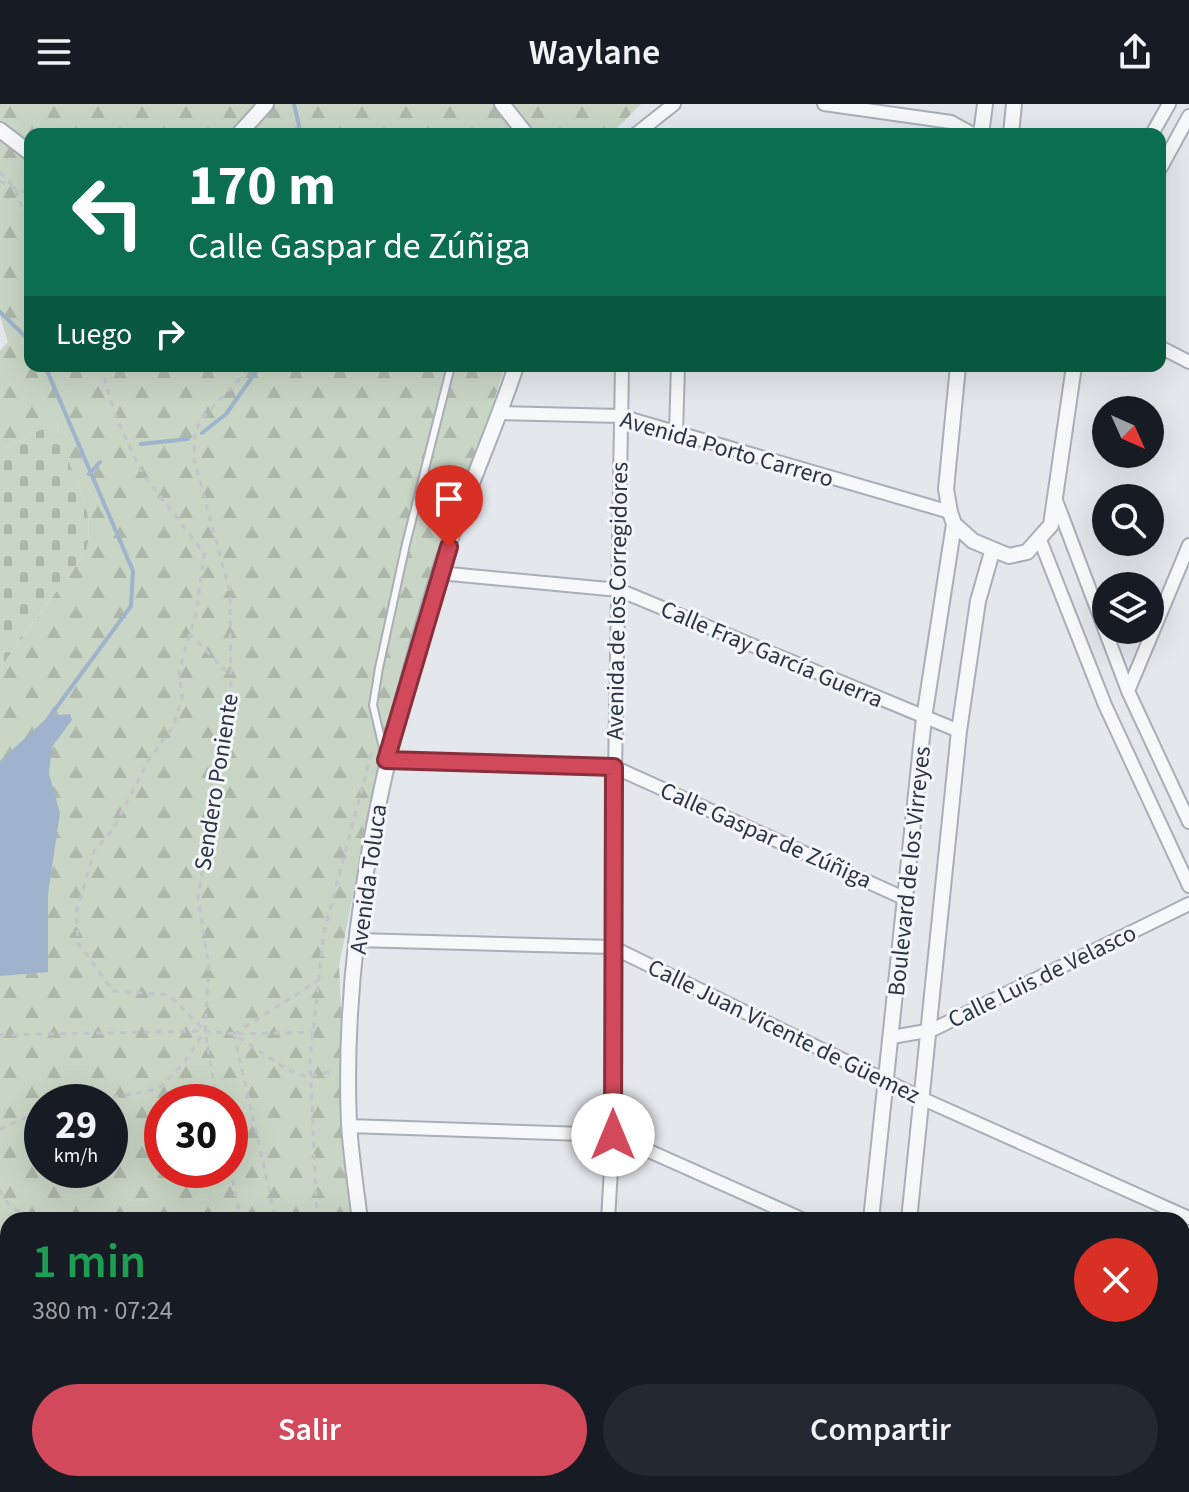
<!DOCTYPE html>
<html lang="es">
<head>
<meta charset="utf-8">
<style>
  body { margin:0; font-family:"Source Sans 3",sans-serif; background:#242831; color:#f1f3f6; height:100vh; display:flex; flex-direction:column; font-size:30px; white-space:nowrap }
  * { box-sizing:border-box; margin:0 }
  p { font-size:26px; color:#9ea1a6 }
  .icon { flex:none; width:44px; height:44px; fill:none; stroke:currentColor; stroke-width:2; stroke-linecap:round; stroke-linejoin:round }
  .map { position:relative; flex:1; overflow:hidden }
  .sheet { position:absolute; left:0px; top:1108px; width:1190px; height:280px; display:flex; flex-direction:column; background:#171b24; border-radius:24px 24px 0 0; box-shadow:0 8px 32px #0002 }
  .sheet>* { flex:none }
  .guide { position:absolute; left:24px; top:24px; width:1142px; height:244px; border-radius:16px; box-shadow:0 8px 32px #0002; background:#0b6e4f; color:#fff; overflow:hidden }
  .needle { width:52px; rotate:135deg }
  .controls { position:absolute; left:1092px; top:292px; display:grid; gap:16px }
  .controls a { display:grid; place-items:center; width:72px; height:72px; border-radius:50%; background:#171b24; box-shadow:0 8px 32px #0002; font-size:40px }
  .speed { position:absolute; left:24px; top:980px; display:flex; gap:16px; font-size:40px; font-weight:700; text-align:center }
  .speed>* { display:grid; place-content:center; width:104px; height:104px; border-radius:50%; background:#171b24; box-shadow:0 8px 32px #0002; line-height:1 }
  .speed small { font-size:20px; font-weight:400 }
  .speed .limit { border:12px solid #d22; background:#fff; color:#111 }
  .pin { position:absolute; display:grid; place-items:center; width:68px; height:68px; color:#fff; margin:-82px -34px; border-radius:50% 50% 50% 0; rotate:-45deg; box-shadow:0 0 8px #0007 }
  .pin .icon { rotate:45deg }
  .me { position:absolute; width:88px; margin:-44px; rotate:0deg; stroke-linejoin:round; filter:drop-shadow(0 0 6px #0008) }
  .turn { display:flex; align-items:center; gap:28px; height:168px; padding:0 32px; font-size:36px }
  .turn .icon { width:104px; height:104px; stroke-width:2.5 }
  .turn b { display:block; font-size:56px; line-height:68px }
  .then { display:flex; align-items:center; height:76px; padding:0 32px; background:#0003; gap:16px; font-size:30px }
  .round { display:grid; place-items:center; flex:none; width:84px; height:84px; border-radius:42px; background:#242831 }
  .headline { display:flex; align-items:center; justify-content:space-between; height:136px; padding:0 32px }
  h1 { font-size:48px; font-weight:600; line-height:60px; color:#1e9e55 }
  .button { display:flex; gap:16px; margin-top:auto; padding:16px 32px }
  .button a { flex:1; height:92px; border-radius:48px; background:#d1495b; color:#fff; font-size:32px; font-weight:600; line-height:92px; text-align:center }
  .button a+a { background:#242831; color:#f1f3f6 }
  header { display:flex; justify-content:space-between; align-items:center; height:104px; padding:0 32px; background:#171b24; font-size:36px; font-weight:600 }
  .map>svg:first-child { display:block }
</style>
</head>
<body>
<header><svg class="icon" aria-label="menu" viewBox="0 0 24 24"><path d="M4 6h16M4 12h16M4 18h16"/></svg>Waylane<svg class="icon" aria-label="share" viewBox="0 0 24 24"><path d="M12 15V3M7 8l5-5 5 5M5 13v7h14v-7"/></svg></header>
<div class="map">
<svg width="1189" height="1388" viewBox="0 0 1189 1388">
  <defs>
    <pattern id="forest-firs" width="22" height="20" patternUnits="userSpaceOnUse" patternTransform="scale(2)"><rect width="22" height="20" fill="#c9d6c5"/><path d="M5 1l3.5 6h-7zM16 11l3.5 6h-7z" fill="#adb8ab"/></pattern>
    <pattern id="cemetery-stones" width="16" height="16" patternUnits="userSpaceOnUse" patternTransform="scale(2)"><rect width="16" height="16" fill="#c9d6c5"/><path d="M2 7V4a2 2 0 0 1 4 0v3zM10 15v-3a2 2 0 0 1 4 0v3z" fill="#adb8ab"/></pattern>
  </defs>
  <rect width="100%" height="100%" fill="#e4e7ec"/>
  <path fill="url(#forest-firs)" fill-rule="evenodd" d="M0,0H641L611,30H30V262H505L379,658L339,862L351,1116H8V1380H415L418,1388H0V564L86,447C99,399 63,364 57,318L0,346V247L8,238L0,212ZM42,998H110V1066H42ZM162,998H230V1066H162Z"/>
  <path fill="url(#cemetery-stones)" d="M57,318C63,364 99,398 86,447L0,564V346Z"/>
  <path fill="#9fb4cc" d="M70,610L72,616L52,643L49,670L60,709L48,790V868L0,872V657L49,612Z"/>
  <g fill="none" stroke-linecap="round" stroke-linejoin="round">
    <path stroke="#9fb4cc" stroke-width="4" d="M294,0L301,30
      M0,208L30,237
      M45,262L133,467L131,502L48,615
      M202,329L226,310L260,262
      M141,340L188,335
      M89,370L100,358
      M0,1238L8,1248
      M73,1388V1380"/>
    <defs>
      <path id="service" d="M385,652L373,601L379,564L406,440L451,262"/>
      <path id="minor" d="M824,0L951,18L973,30
        M636,30L674,0
        M1152,30L1169,0
        M1160,65L1189,12
        M1160,243L1189,258
        M500,309L620,312L950,408
        M676,329L678,262
        M1057,399L1128,587L1189,718
        M1040,436L1105,601L1189,782
        M439,469L619,486L959,627
        M1128,587L1189,441
        M386,656L614,663L906,795
        M357,836L612,843L923,995L1189,1114
        M892,933L932,926L1189,800
        M349,1022L613,1031L804,1116
        M608,1116L613,1031L612,843L622,262
        M1182,1293L1189,1296
        M570,1380L586,1388
        M970,1380L988,1388
        M601,1388V1380
        M1181,1388L1189,1356"/>
      <path id="tertiary" d="M502,0L526,30
        M0,26L30,49
        M239,30L266,0
        M981,30L985,0
        M1011,30L1014,0
        M958,262L946,385L950,408L954,420L973,437L1009,452L1027,448L1051,421L1074,262
        M360,1116C356,1084 351,1052 349,1020C341,835 384,648 438,472C460,401 493,333 516,262
        M871,1116L924,614L954,420
        M909,1116L959,627L978,497L992,448
        M427,1380L429,1388
        M841,1388L842,1380
        M878,1388L879,1380"/>
    </defs>
    <use href="#service" stroke="#a9aeb7" stroke-width="10"/>
    <use href="#minor" stroke="#a9aeb7" stroke-width="16"/>
    <use href="#tertiary" stroke="#a9aeb7" stroke-width="18"/>
    <path stroke="#c2c5cb" stroke-width="3" stroke-dasharray="6 6" stroke-linecap="butt" d="M0,68L15,84L30,124
      M0,77L30,91
      M101,262L115,311L142,369L204,449L197,505L179,567L182,593L174,621L148,657L113,725L94,748L76,809L78,839L113,887L169,891L205,927
      M189,529L231,572
      M234,930L276,1116
      M234,930L319,876
      M238,930L313,928
      M0,931L205,927L234,930L288,966L307,973L334,967
      M89,998L158,985L183,960L205,927
      M217,998L205,927L209,863L198,795L213,694L231,602L230,488L194,355L195,327L205,311L252,262
      M0,1025L25,1014L42,1012
      M230,1064L241,1116
      M0,1086L10,1103L40,1116
      M317,1116L310,956L324,828L372,647
      M0,1356L4,1359L0,1374
      M33,1380L44,1388
      M140,1380L142,1388
      M248,1380L250,1388
      M376,1380L379,1388"/>
    <use href="#service" stroke="#f7f8fa" stroke-width="6"/>
    <use href="#minor" stroke="#f7f8fa" stroke-width="12"/>
    <use href="#tertiary" stroke="#f7f8fa" stroke-width="14"/>
  </g>
  <g fill="none" stroke-linecap="round" stroke-linejoin="round">
    <defs>
      <path id="route" d="M449,443L386,656L614,663L613,1031"/>
    </defs>
    <use href="#route" stroke="#882f3b" stroke-width="20"/>
    <use href="#route" stroke="#d1495b" stroke-width="14"/>
  </g>
  <g text-anchor="middle" stroke-width="6" stroke-linejoin="round" paint-order="stroke">
    <g font-size="24" fill="#2b3445" stroke="#f4f6f9">
      <text transform="translate(727 345) rotate(16)" y="8">Avenida Porto Carrero</text>
      <text transform="translate(617 497) rotate(-89)" y="8">Avenida de los Corregidores</text>
      <text transform="translate(772 550) rotate(23)" y="8">Calle Fray García Guerra</text>
      <text transform="translate(216 678) rotate(-81)" y="8">Sendero Poniente</text>
      <text transform="translate(766 731) rotate(24)" y="8">Calle Gaspar de Zúñiga</text>
      <text transform="translate(909 767) rotate(-84)" y="8">Boulevard de los Virreyes</text>
      <text transform="translate(368 775) rotate(-82)" y="8">Avenida Toluca</text>
      <text transform="translate(1042 872) rotate(-26)" y="8">Calle Luis de Velasco</text>
      <text transform="translate(784 927) rotate(26)" y="8">Calle Juan Vicente de Güemez</text>
    </g>
  </g>
</svg>
<div class="controls">
<a><svg class="needle" viewBox="-14 -14 28 28"><path d="M0-13l5 13h-10z" fill="#e53935"/><path d="M0 13l5-13h-10z" fill="#9ea1a6"/></svg></a>
<a><svg class="icon" aria-label="search" viewBox="0 0 24 24"><circle cx="10" cy="10" r="6"/><path d="M15 15l6 6"/></svg></a>
<a><svg class="icon" aria-label="layers" viewBox="0 0 24 24"><path d="M12 4l9 5-9 5-9-5zM3 14l9 5 9-5"/></svg></a>
</div>
<div class="speed"><div>29<small>km/h</small></div><div class="limit">30</div></div>
<div class="pin" style="left:449px;top:443px;background:#d93025"><svg class="icon" aria-label="arrive" viewBox="0 0 24 24"><path d="M6 21V4h12l-3 4 3 4H6"/></svg></div>
<svg class="me" style="left:613px;top:1031px" viewBox="-20 -20 40 40"><circle r="19" fill="#fff"/><path d="M0-13L10 11 0 6-10 11z" fill="#d1495b"/></svg>
<div class="guide">
<div class="turn"><svg class="icon" aria-label="left" viewBox="0 0 24 24"><path d="M17 20v-9H6M10 6l-5 5 5 5"/></svg><div><b>170 m</b>Calle Gaspar de Zúñiga</div></div>
<div class="then">Luego<svg class="icon" aria-label="right" viewBox="0 0 24 24"><path d="M7 20v-9h11M14 6l5 5-5 5"/></svg></div>
</div>
<section class="sheet">
<div class="headline"><div><h1>1 min</h1><p>380 m · 07:24</p></div><a class="round" style="background:#d93025;color:#fff"><svg class="icon" aria-label="close" viewBox="0 0 24 24"><path d="M6 6l12 12M18 6L6 18"/></svg></a></div>
<div class="button"><a>Salir</a><a>Compartir</a></div>
</section>
</div>
</body>
</html>
